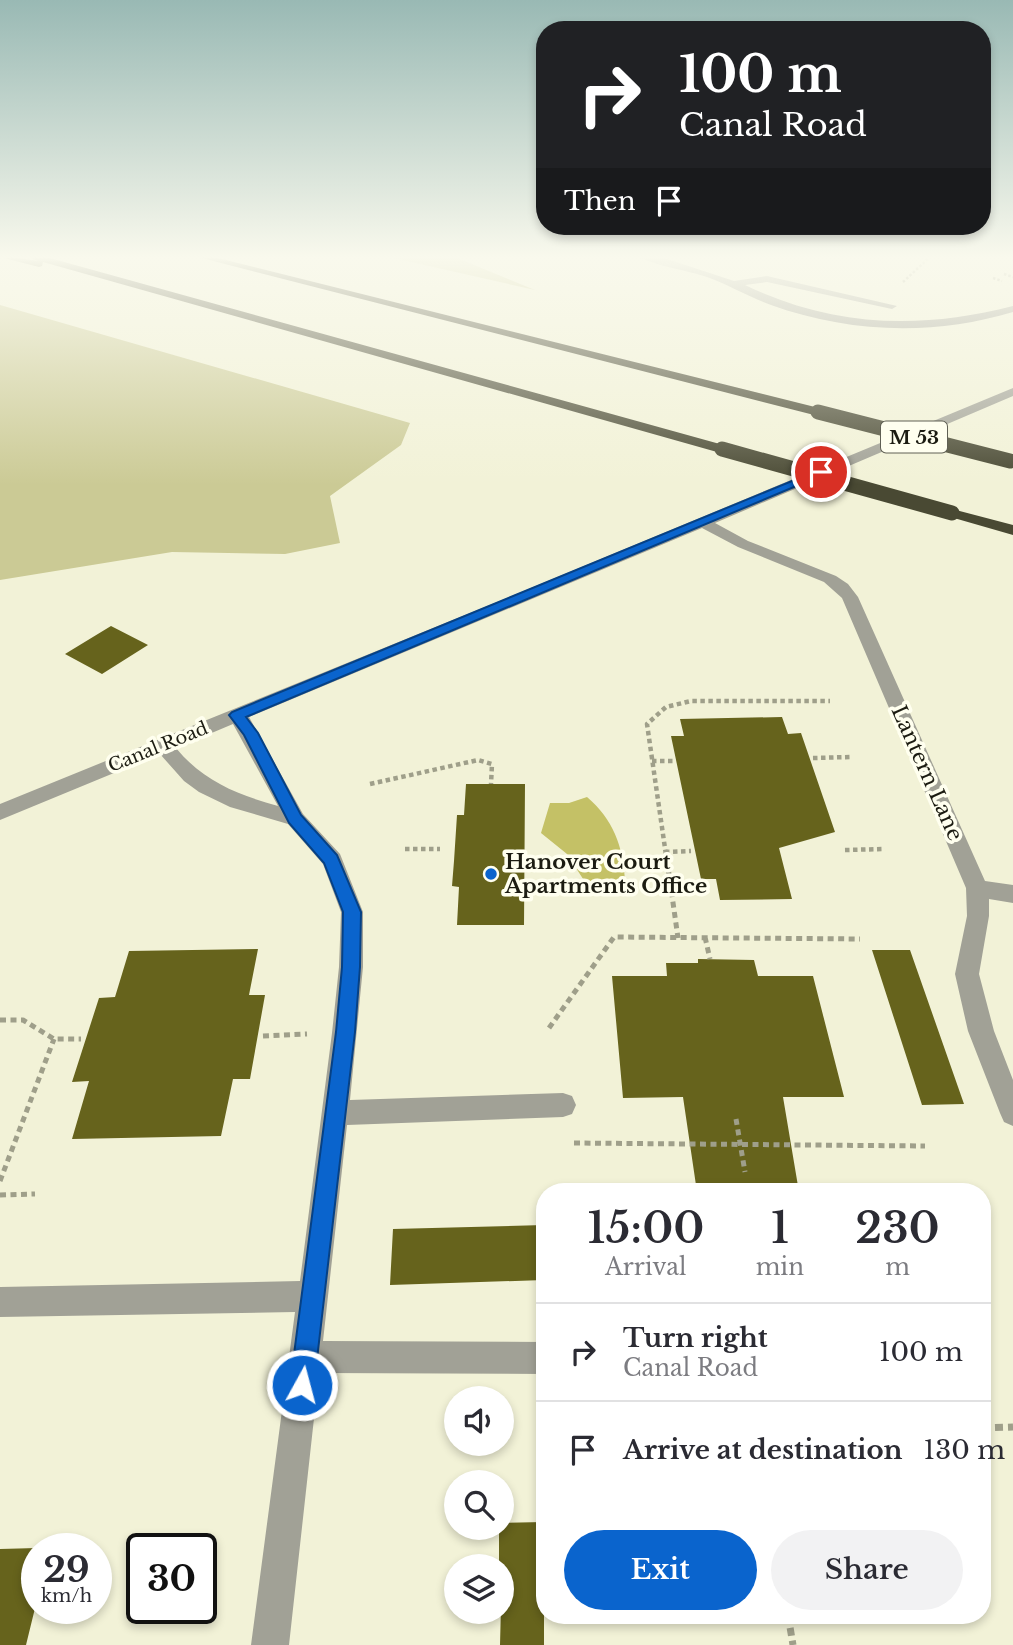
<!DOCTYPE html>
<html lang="en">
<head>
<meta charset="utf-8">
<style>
  body { margin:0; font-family:"Libre Baskerville",serif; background:#f2f2f3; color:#2b2b33; height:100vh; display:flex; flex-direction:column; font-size:26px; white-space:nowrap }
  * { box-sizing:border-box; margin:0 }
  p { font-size:23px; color:#7c7c81 }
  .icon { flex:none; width:38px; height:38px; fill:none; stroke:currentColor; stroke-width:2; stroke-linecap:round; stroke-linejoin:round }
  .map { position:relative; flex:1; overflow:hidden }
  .side { position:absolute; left:536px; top:1183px; width:455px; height:441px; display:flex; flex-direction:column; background:#fff; border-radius:28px; box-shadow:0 4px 10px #0003 }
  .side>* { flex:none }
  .hud { position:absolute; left:536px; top:21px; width:455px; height:214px; border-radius:28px; box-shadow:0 4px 10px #0003; background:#202124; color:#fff; overflow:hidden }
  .controls { position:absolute; left:444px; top:1386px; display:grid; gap:14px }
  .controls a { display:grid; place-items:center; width:70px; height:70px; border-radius:50%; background:#fff; box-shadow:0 4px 10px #0003; font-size:35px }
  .speed { position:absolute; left:21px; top:1533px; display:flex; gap:14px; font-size:35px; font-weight:700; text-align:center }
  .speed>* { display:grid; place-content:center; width:91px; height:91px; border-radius:50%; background:#fff; box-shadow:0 4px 10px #0003; line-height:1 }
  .speed small { font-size:18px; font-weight:400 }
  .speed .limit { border:4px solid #111; border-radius:10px; background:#fff; color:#111 }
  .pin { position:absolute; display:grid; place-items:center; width:60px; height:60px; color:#fff; margin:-30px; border:4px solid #fff; border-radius:50%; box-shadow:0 2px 7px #0007 }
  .me { position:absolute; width:77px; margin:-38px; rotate:7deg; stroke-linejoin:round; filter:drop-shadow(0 0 5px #0008) }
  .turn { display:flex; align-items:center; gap:24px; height:147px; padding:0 28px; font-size:32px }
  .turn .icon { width:91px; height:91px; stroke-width:2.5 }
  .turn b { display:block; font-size:49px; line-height:60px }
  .then { display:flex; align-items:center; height:66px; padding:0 28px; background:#0003; gap:14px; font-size:26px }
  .eta { display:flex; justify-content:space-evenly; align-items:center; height:119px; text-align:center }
  .eta b { font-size:42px; font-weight:600; line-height:49px }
  .button { display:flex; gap:14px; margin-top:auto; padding:14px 28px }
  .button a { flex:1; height:80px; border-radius:42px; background:#0a64cd; color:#fff; font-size:28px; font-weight:600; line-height:80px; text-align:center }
  .button a+a { background:#f2f2f3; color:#2b2b33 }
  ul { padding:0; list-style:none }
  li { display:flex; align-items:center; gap:21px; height:98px; padding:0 28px; border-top:2px solid #e1e1e2 }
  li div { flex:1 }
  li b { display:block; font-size:26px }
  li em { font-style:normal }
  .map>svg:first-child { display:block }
</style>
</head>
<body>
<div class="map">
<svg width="1013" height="1645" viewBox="0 0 1013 1645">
  <rect width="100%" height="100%" fill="#f2f2d7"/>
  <path fill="#cbca95" d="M380,255H450L535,290Z
    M0,305L410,423L401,445L330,496L340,543L285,554L172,552L0,580Z"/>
  <path fill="#c4c166" d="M587,797C613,819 623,846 625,880L585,882L567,854L541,833L550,803H569Z"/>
  <path fill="#66631c" d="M111,626L148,645L102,674L65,654Z
    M782,717L788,734L801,733L835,832L779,848L792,899L720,900L716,879H701L671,736H684L680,719Z
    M466,784H525L524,925H457L459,887L452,886L454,861L457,815H464Z
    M258,949L249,995H265L250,1079H233L221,1136L72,1139L89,1081L72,1082L99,998L115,997L129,951Z
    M872,950H910L964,1104L922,1105Z
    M698,959L754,960L758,976H813L844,1097H783L799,1192H697L683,1097L623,1098L612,976H667L666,963H698Z
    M544,1225V1280L390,1285L393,1229Z
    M544,1522V1645H500L502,1566H499V1528H502V1523Z
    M37,1548V1600L26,1645H0V1549Z"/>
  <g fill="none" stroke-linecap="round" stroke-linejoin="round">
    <path stroke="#9f9f8a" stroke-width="2.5" stroke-dasharray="2.5 2" stroke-linecap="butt" d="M1008,255L1013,256
      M1004,274L1013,277
      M993,278L1002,281
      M903,282L932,255"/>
    <path stroke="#9f9f8a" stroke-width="4.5" stroke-dasharray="4.5 3.5" stroke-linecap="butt" d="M813,758L851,757
      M652,761H673
      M370,784L478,760L492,764L491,784
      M405,849H440
      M845,850L885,849
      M665,852L691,851
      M667,862L647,724L666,707L691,701H830"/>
    <path stroke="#9f9f8a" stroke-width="5" stroke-dasharray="6 4.5" stroke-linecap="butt" d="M667,860L678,938
      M705,937L710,959
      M0,1020H23L54,1039H81
      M549,1028L614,937L860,939
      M263,1036L307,1034
      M736,1119L745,1172
      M574,1143L925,1146
      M0,1181L54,1039
      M0,1195L35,1194"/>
    <path stroke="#9f9f8a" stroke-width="7" stroke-dasharray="8 5" stroke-linecap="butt" d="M982,1428L1013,1427
      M788,1615L793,1645"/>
    <path fill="#a1a196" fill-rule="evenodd" d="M636,255L667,259L734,281L767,276L897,306L892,309L767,282L745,285C833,327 919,330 1013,306V312C933,336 849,333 771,305C749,297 729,285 707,277C687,270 653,266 636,255Z
      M1013,388V396L715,523L748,541L836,576L848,584L858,597L985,881L1013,885V903L989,899V916L979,974L994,1031L1013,1080V1126L1004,1122L1000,1113L968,1031L955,974L967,916L966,888L842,598L824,582L738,547L702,528L249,717L303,814L340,854L363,912V967L350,1100L563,1093L572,1096L576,1105L572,1114L563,1117L347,1125L323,1341L544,1342V1374L319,1373L289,1645H251L295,1312L0,1317V1287L300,1281L332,1033L339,967L341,912L323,864L288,824L230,807L199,792L184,781L160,754L0,820V804L514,595ZM233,724L278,806C238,795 203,781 176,748Z"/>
    <path fill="#494933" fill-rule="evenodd" d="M0,255L38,261L23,255H39L727,446L729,449L722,453L717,452L43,262L42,266L39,267L0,257Z
      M190,255H206L823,409L824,412L818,416Z
      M952,509L1013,525V535L947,516L945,513L947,510Z"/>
    <path stroke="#494933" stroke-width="15" d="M818,412L1010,461
      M722,449L952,513"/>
  </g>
  <linearGradient id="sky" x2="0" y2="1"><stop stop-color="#99b9b4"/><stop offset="0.53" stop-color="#f9f9ed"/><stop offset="1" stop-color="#f9f9ed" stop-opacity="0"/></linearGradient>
  <rect width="1013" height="485" fill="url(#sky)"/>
  <path fill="#0a64cd" stroke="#064185" stroke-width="2" d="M821,469L825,470V474L246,717L258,733L301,815L337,855L361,912L360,967L355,1032L314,1385L311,1393L302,1397L294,1393L290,1385L336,1032L342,967L343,912L324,863L289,823L244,735L229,715L232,712Z"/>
  <circle fill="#0a64cd" stroke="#ffffef" stroke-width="2.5" cx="491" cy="874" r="7"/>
  <g text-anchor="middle" stroke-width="7" stroke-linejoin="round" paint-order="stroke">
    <g font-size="18" fill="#1c1c12" stroke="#ffffef">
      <text transform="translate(158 747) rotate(-22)" y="6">Canal Road</text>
    </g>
    <rect fill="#ffffef" stroke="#606054" stroke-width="2" x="881" y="421.5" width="66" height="31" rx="5"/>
    <g font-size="19" font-weight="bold" fill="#1c1c12">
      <text x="914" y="444">M 53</text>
    </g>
    <g font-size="21" fill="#1c1c12" stroke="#ffffef">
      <text transform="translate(927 773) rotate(66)" y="7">Lantern Lane</text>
    </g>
    <g font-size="21" font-weight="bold" fill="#1c1c12" stroke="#ffffef" text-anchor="start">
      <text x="505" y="869">Hanover Court<tspan x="505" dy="24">Apartments Office</tspan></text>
    </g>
  </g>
</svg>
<div class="controls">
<a><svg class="icon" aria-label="sound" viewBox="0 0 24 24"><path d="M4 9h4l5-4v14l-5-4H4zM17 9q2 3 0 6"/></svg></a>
<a><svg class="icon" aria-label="search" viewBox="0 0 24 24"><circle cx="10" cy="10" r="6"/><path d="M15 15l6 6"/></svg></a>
<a><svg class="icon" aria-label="layers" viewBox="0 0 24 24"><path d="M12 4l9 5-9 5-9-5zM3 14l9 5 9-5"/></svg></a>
</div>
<div class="speed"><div>29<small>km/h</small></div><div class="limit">30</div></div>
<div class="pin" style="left:821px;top:472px;background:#d93025"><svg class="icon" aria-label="arrive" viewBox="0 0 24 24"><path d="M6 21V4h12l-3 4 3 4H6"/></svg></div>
<svg class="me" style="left:302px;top:1385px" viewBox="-20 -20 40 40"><circle r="17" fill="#0a64cd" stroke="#fff" stroke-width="3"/><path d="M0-11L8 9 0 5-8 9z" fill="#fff"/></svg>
<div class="hud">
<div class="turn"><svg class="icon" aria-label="right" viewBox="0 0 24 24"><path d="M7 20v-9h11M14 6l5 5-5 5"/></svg><div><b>100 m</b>Canal Road</div></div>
<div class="then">Then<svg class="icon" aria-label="arrive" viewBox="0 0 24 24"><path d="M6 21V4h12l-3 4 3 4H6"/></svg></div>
</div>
<section class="side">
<div class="eta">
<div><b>15:00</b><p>Arrival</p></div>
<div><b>1</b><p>min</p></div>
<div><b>230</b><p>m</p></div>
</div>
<ul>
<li><svg class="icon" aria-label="right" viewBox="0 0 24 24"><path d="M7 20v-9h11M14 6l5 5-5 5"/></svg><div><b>Turn right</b><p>Canal Road</p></div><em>100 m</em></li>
<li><svg class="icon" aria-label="arrive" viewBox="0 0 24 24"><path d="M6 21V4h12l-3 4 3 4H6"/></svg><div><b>Arrive at destination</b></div><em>130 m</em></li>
</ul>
<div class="button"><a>Exit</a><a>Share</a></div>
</section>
</div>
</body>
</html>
